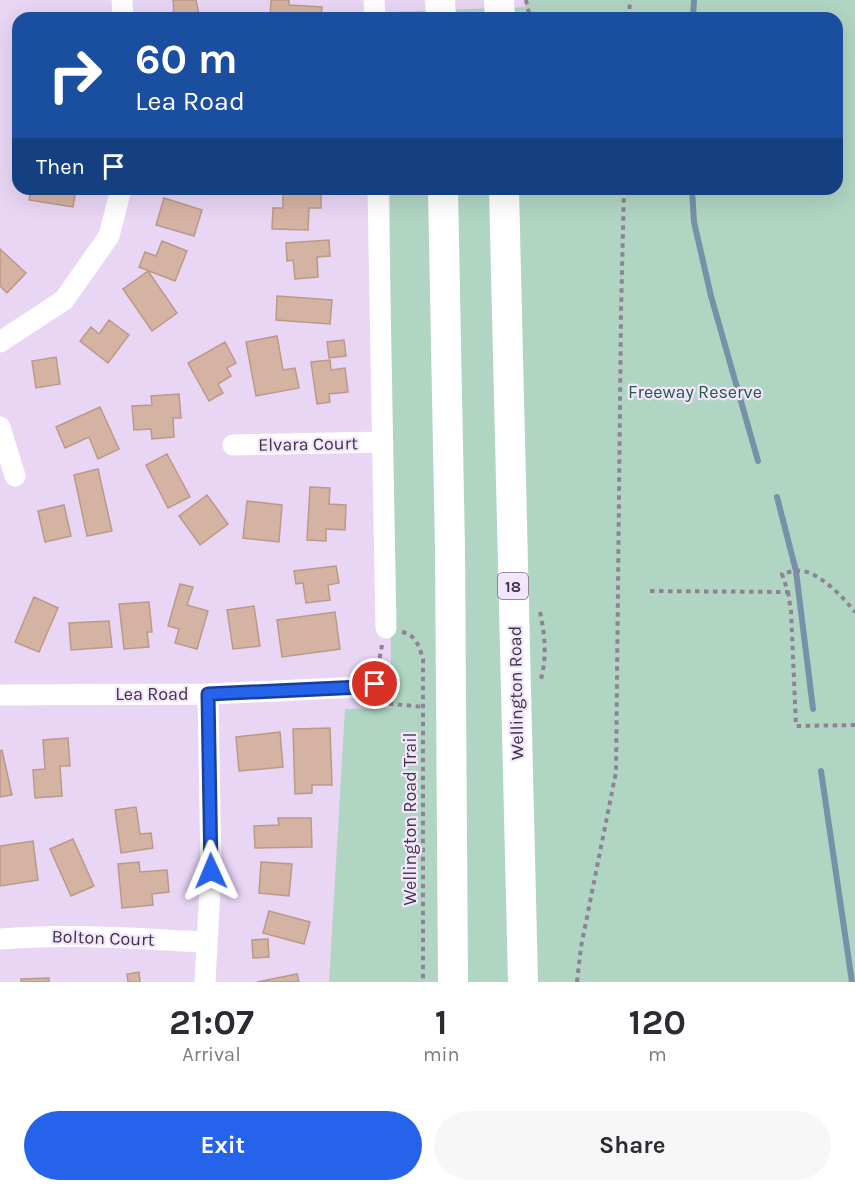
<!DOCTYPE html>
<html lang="en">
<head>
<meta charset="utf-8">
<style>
  body { margin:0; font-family:Karla,sans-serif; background:#f7f7f7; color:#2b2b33; height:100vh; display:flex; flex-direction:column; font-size:22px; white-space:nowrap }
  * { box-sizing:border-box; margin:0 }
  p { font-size:20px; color:#7c7c81 }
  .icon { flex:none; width:33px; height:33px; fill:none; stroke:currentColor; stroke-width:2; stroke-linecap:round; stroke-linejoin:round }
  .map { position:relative; height:982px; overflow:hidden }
  .sheet { display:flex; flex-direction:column; background:#fff; flex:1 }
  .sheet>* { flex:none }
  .guide { position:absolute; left:12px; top:12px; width:831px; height:183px; border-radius:18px; box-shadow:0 6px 24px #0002; background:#1a4fa0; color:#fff; overflow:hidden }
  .pin { position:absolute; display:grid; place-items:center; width:51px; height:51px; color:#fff; margin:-26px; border:3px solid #fff; border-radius:50%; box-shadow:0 2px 6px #0007 }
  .me { position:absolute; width:66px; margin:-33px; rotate:359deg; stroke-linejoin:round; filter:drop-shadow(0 0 4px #0008) }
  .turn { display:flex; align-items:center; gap:21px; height:126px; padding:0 24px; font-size:27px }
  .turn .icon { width:78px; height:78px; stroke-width:2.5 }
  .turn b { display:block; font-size:42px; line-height:51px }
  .then { display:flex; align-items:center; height:57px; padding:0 24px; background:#0003; gap:12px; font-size:22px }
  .eta { display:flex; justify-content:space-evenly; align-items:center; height:102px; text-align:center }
  .eta b { font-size:36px; font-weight:700; line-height:42px }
  .cta { display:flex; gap:12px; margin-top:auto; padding:12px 24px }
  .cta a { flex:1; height:69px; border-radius:36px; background:#2563eb; color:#fff; font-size:24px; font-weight:700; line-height:69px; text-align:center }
  .cta a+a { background:#f7f7f7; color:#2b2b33 }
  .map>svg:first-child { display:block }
</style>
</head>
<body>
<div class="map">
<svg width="855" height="982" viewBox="0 0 855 982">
  <rect width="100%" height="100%" fill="#e9d6f5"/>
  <path fill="#b1d5c3" d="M525,0H855V982H329L345,709L391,708L390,189H837V18H389V12L525,7Z"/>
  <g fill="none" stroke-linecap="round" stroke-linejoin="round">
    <path stroke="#7791a8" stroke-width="6" d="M693,18L694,0
      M692,189L694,222L711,296L758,461
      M777,497L796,571L813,709
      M821,771L852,982"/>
  </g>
  <path fill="#d5b3a3" stroke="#bb9989" stroke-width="1.5" d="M173,0H196L199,15L213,13L214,18H165L164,14L174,12Z
    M271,0H289V5L322,7L321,18H270Z
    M31,189H76L73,207L29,200Z
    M283,191L321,192V208H309L308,230L272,229L273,208H283Z
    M164,198L202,210L194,236L156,225Z
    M329,240L330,256L317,257L318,277L295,279L293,260L287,261L286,243Z
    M162,241L187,251L175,281L139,267L145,252L156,256Z
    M0,249L26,273L7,293L0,286Z
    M148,271L177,313L152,331L123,289Z
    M277,296L332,300L330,324L276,320Z
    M109,320L129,335L108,363L80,341L91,327L99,334Z
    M277,336L283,370L295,368L299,388L256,396L246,342Z
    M344,340L346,356L329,358L327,342Z
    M225,342L236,363L227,368L231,376L218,384L223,393L209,401L188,363Z
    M56,357L60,384L36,388L32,361Z
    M330,360L331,370L345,368L348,392L329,394L330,402L317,404L311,362Z
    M179,394L181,418H173L174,437L152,439L151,429L134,430L132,406L152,405L151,396Z
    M100,407L119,449L98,459L89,437L65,448L56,427Z
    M167,454L190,497L168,508L146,465Z
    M98,469L112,531L87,536L74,475Z
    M310,487L330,488L329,504L346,505L345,530L326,529V541L307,540Z
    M207,495L228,524L200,545L179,516Z
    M247,501L282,505L279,542L243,538Z
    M64,505L71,536L45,542L38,511Z
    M336,566L339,583L328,585L330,600L306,603L303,583L296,584L294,571Z
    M180,584L193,587L187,605L208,611L197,649L175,643L179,629L168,626Z
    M34,597L58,608L39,652L15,642Z
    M149,602L152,632H147L149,647L124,649L119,604Z
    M254,606L260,646L233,649L227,610Z
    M335,612L340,649L282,657L277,620Z
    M109,621L112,647L71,650L69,623Z
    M330,728L332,785H312V793L295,794L293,729Z
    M280,732L283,767L239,771L236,737Z
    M68,738L70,766H60L62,796L35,798L33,770L45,769L43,740Z
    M2,750L12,795L0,797V751Z
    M136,807L140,834L151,833L153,848L121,853L115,810Z
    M278,818H311L312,847L255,848L254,826L279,825Z
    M73,839L94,886L71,896L50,849Z
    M33,841L38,880L0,886V846Z
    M139,862L140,872L167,870L169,892L152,894L153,905L122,908L118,864Z
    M261,862L292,864L289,896L259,893Z
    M269,911L310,922L304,944L263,933Z
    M268,939L269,957L253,958L252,940Z
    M139,972L140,982H128L127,974Z
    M297,974L299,982H257Z
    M49,978V982H21V979Z"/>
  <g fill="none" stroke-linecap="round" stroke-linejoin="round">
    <path stroke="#8f8297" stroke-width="4" stroke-dasharray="4.5 4.5" stroke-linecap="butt" d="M526,0L530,18
      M629,18L630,0
      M650,591L788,592L782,574C789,572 795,570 802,571C820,573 844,598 855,612
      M788,592L791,611L796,726L855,725
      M540,612C545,635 547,657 541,679
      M402,632C416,635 419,646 423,659V982
      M378,667L382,645
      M382,700L383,703L424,707
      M577,982L581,947L616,772L621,312L624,189"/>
    <path stroke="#fff" stroke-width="21" d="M122,0L123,18
      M374,0L375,18
      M378,189L386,628
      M0,342L64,300L109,236L121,189
      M0,427L15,476
      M233,445L383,442
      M0,695L208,694L361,687L375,684
      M0,939C69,933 138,939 207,942
      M205,982L211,871L208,694"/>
    <path stroke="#fff" stroke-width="30" d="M440,0L441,18
      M499,0L500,18
      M443,189L450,549L453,982
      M504,189L523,982"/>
  </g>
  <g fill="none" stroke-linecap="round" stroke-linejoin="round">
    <defs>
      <path id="route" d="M211,871L208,694L361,687L375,684"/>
    </defs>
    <use href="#route" stroke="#184099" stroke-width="15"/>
    <use href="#route" stroke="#2563eb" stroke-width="10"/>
  </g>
  <g text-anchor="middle" stroke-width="4.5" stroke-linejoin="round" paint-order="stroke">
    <rect fill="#f4e5fe" stroke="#756a7a" stroke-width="1.5" x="498" y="573" width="30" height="26" rx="4.5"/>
    <g font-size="16" font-weight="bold" fill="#3e3642">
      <text x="513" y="592">18</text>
    </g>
    <g font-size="18" fill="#205d44" stroke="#f4e5fe">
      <text x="695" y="398">Freeway Reserve</text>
    </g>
    <g font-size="18" fill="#3e3642" stroke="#f4e5fe">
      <text transform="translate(308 444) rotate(-1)" y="6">Elvara Court</text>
      <text transform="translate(516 693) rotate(-91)" y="6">Wellington Road</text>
      <text x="152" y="700">Lea Road</text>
      <text transform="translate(410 819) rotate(-90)" y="6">Wellington Road Trail</text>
      <text transform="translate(103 938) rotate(2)" y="6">Bolton Court</text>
    </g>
  </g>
</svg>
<div class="pin" style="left:375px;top:684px;background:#d93025"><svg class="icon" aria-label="arrive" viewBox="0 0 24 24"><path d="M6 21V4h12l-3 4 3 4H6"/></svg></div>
<svg class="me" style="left:211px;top:871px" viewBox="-20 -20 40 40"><path d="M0-17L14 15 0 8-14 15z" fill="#2563eb" stroke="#fff" stroke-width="4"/></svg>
<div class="guide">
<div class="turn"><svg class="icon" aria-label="right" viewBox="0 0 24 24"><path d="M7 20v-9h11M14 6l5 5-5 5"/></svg><div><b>60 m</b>Lea Road</div></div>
<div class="then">Then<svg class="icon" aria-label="arrive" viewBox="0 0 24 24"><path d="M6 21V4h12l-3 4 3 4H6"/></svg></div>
</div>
</div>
<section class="sheet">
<div class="eta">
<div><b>21:07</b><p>Arrival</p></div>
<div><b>1</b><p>min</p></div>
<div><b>120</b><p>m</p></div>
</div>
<div class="cta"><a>Exit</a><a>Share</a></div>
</section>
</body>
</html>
